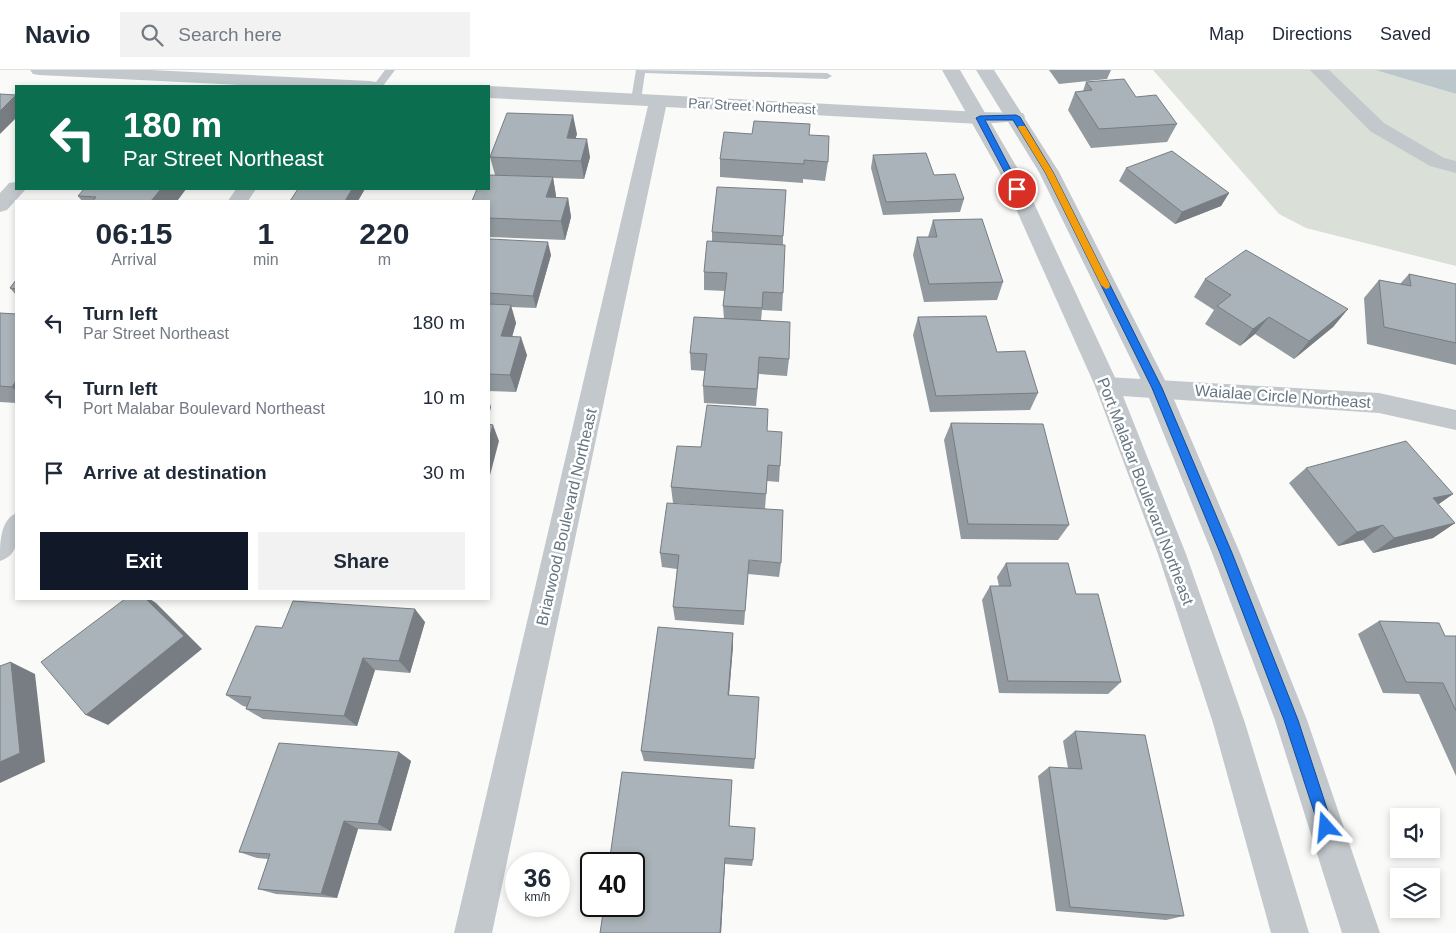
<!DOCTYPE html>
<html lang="en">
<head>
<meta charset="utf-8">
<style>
  body { margin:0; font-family:Arial,sans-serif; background:#f2f2f3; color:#1f2937; height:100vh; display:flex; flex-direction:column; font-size:19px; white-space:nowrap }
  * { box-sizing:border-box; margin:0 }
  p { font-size:16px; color:#747a83 }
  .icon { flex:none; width:28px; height:28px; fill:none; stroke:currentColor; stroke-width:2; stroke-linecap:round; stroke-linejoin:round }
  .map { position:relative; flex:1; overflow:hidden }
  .drawer { position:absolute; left:15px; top:130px; width:475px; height:400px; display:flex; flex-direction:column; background:#fff; border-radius:0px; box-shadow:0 2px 8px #0003 }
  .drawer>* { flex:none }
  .banner { position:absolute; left:15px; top:15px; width:475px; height:105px; border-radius:0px; box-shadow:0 2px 8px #0003; background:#0b6e4f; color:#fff; overflow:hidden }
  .controls { position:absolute; left:1390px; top:738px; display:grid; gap:10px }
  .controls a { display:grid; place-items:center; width:50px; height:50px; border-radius:0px; background:#fff; box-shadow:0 2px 8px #0003; font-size:25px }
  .speed { position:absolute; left:505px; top:782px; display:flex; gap:10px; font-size:25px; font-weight:700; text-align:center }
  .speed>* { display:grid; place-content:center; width:65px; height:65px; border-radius:50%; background:#fff; box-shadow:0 2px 8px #0003; line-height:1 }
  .speed small { font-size:12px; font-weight:400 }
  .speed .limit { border:2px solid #111; border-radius:8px; background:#fff; color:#111 }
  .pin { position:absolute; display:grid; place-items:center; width:42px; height:42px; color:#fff; margin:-21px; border:2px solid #fff; border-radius:50%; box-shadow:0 1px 5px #0007 }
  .me { position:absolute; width:55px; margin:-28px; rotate:342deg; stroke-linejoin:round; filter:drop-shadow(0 0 4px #0008) }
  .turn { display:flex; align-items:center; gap:18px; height:105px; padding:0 25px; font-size:22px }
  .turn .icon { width:65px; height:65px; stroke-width:2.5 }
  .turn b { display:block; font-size:35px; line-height:42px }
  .eta { display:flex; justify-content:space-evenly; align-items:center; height:85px; text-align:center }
  .eta b { font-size:30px; font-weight:600; line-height:35px }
  .action { display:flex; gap:10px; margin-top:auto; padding:10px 25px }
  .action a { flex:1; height:58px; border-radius:0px; background:#111827; color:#fff; font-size:20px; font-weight:600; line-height:58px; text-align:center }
  .action a+a { background:#f2f2f3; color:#1f2937 }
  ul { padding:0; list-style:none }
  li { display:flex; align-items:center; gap:15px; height:75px; padding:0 25px }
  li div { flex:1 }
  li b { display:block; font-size:19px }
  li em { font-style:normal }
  header { display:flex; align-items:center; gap:30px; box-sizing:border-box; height:70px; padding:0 25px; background:#fff; border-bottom:1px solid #e0e1e3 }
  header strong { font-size:24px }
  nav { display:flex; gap:28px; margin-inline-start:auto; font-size:18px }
  .search { width:350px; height:45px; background:#f2f2f3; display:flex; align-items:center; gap:12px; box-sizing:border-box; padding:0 18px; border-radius:0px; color:#747a83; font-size:19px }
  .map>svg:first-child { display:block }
</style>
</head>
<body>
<header>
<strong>Navio</strong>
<div class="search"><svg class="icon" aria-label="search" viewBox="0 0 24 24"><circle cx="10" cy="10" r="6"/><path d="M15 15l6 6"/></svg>Search here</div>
<nav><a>Map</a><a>Directions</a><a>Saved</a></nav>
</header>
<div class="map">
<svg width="1456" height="863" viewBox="0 0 1456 863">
  <rect width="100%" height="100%" fill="#fafaf8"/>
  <path fill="#dadfd7" d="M1153,0H1375L1456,24V196L1306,158L1279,144Z"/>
  <path fill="#bbc7cb" d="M1375,0H1456V24Z"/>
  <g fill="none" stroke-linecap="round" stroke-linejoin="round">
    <path fill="#c3c8cc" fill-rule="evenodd" d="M385,0H395L383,16H373Z
      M636,0L827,3L832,6L827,9L645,3L641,30L636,33L631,30Z"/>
    <path fill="#c3c8cc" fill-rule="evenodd" d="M30,0H151L370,11L376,12L379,16H263L39,5L33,4Z
      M1310,0H1329L1384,53L1444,88L1456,91V103L1430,96L1370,61Z
      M489,16L980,42L1023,43L1025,47L1023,51L980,54L666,37L492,863H454L648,36L489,28Z
      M16,112V119H26L7,140L0,142V123L9,113Z
      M236,119H256L248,131H228Z
      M1107,307L1379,323L1456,340V360L1379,343L1107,325L1098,323L1095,316L1098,309Z
      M16,443C17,463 22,484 0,491C0,472 0,451 16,443Z"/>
    <path fill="#c3c8cc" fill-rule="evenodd" d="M942,0H960L1019,101L1119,316L1186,484L1245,653L1309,863H1271L1213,653L1158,484L1095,316L999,101Z
      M976,0H994L1059,102L1169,318L1240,483L1307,650L1380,863H1342L1275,650L1212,483L1145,318L1039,102Z"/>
  </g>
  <path fill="#929a9f" d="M1049,0H1111L1107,9L1059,14Z
    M1086,12L1136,27L1177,54L1167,72L1091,78L1068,40L1075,22L1083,21Z
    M577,64L575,68L590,87L584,109L553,108L556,126V128H568L571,147L565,170L489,167V131L495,105L490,87Z
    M752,64L809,65L828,92L825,111L803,109V113L720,107V89Z
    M873,85L934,105L964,129L960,142L883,145L871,98Z
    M1126,98L1229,123L1221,136L1175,154L1119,111Z
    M186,119L177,131H82L78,126Z
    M933,150L1003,212L997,230L924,232L913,185L917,167H928Z
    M712,162L783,166V223L782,241L762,240L761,251L789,289L787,306L759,304L756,336L704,333L703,316L705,301L691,300L690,283L724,249L723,236L725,221L704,220V202L712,172Z
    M489,173L551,185L536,238L511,237L516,253L512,267L527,285L516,322L489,321Z
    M1409,204L1456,214V295L1367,274L1364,228L1379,210L1400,214Z
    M1205,209L1348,239L1333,257L1294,289L1255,264L1240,276L1205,254L1214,240L1194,227Z
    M16,210V225L10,218Z
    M0,243L16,244V333L0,332Z
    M918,247L997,282L1038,323L1030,340L930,342L913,265Z
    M951,353L1069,455L1058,470L961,469L944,370Z
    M767,361L780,396L779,412L767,411L765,439L673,433L671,417L701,377Z
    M1306,398L1453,424L1438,434L1455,453L1433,468L1373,483L1363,470L1338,476L1289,413Z
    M660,483L781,493L779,507L748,504L744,555L675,550L673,537L677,499L662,497Z
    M1006,493L1076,524L1121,612L1108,624L999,623L982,530L990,516H999L997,507Z
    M1379,551L1445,566H1456V706L1419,624L1383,623L1358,564Z
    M425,552L410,603L375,600L357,656L263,649L246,639L247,637L243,636L226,625L282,558Z
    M733,563V576L729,625L755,689L754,699L644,691L641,681Z
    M1075,661L1184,846L1166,850L1056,841L1038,706L1049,697L1068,698L1063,671Z
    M399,682L411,691L391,761L358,759L337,828L276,824L258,819L268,789L257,788L239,782Z
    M732,710L729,756L753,790L752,796L725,794L721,863H600Z"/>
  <path fill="#777d82" d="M16,25V48L0,64V41Z
    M573,45L577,64L570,87L567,68Z
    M587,69L590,87L584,109L581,91Z
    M553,107L556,126L550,146L546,127Z
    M161,119H186L177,131H151Z
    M352,119H365L358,131H345Z
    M1229,123L1221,136L1175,154L1182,142Z
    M568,128L571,147L565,170L561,151Z
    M548,172L551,185L536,238L533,226Z
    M511,235L516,253L507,284L501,266Z
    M1348,239L1333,257L1294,289L1309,271Z
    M1269,247L1255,264L1240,276L1253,259Z
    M521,267L527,285L516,322L510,305Z
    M16,311V321L12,317Z
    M489,330L491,337L489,346Z
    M493,355L499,371L489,409V369Z
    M1453,424L1432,439L1433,428Z
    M1455,453L1433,468L1373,483L1394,468Z
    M1383,455L1363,470L1338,476L1357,462Z
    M146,529H150L156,533L202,579L108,655L86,645Z
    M415,539L425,552L410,603L399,591Z
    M733,563V576L728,636V625Z
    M363,588L375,600L357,656L344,646Z
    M11,592L35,604L45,692L0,713V692Z
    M399,682L411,691L391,761L378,754Z
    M344,751L358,759L337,828L321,824Z
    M725,788L721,863H720Z"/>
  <path fill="#aab3b9" stroke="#777d82" d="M1124,9L1136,27L1156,25L1177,54L1099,59L1075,22L1092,20L1086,12Z
    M0,24L16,25L0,41Z
    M507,43L573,45L567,68L587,69L581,91L490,87Z
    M754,51L810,54L809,65L829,66L828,92L804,90V94L720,89L724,62L752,64Z
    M1172,81L1229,123L1182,142L1126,98Z
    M926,83L934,105L955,104L964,129L886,132L873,85Z
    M489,105L553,107L546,127L568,128L561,151L489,148V131H472L477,119H489Z
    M717,117L786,120L783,166L712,162Z
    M84,119H161L151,131H93L96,127L78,126Z
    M298,119H352L345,131H290Z
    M982,149L1003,212L929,214L917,167H937L933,150Z
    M490,169L548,172L533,226L489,223V173Z
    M707,171L785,175L783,223L763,222L762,238L723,236L727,203L704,202Z
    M1246,180L1348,239L1309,271L1269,247L1253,259L1217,236L1231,225L1205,209Z
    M1409,204L1456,214V273L1384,257L1379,210L1411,216Z
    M16,210V219L10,218Z
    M489,234L511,235L501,266L521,267L510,305L489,304Z
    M0,243L16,244V311L12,317L0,316Z
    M986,246L997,282L1025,281L1038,323L936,326L918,247Z
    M694,247L790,252L789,289L759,287L757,319L703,316L707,284L690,283Z
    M707,335L768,339L767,361L782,362L780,396L768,395L766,424L671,417L677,376L701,377Z
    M951,353L1043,354L1069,455L968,454Z
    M489,354L493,355L489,369Z
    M1406,371L1453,424L1433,428L1455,453L1394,468L1383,455L1357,462L1306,398Z
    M667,433L783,440L781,493L749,490L745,541L673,537L679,485L660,483Z
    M1006,493H1068L1076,524H1098L1121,612L1008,611L990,516H1011Z
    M125,529H146L184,566L86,645L41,592Z
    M293,531L415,539L399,591L363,588L344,646L246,639L251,627L226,625L256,556L282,558Z
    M1379,551L1439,553L1445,566H1456V641L1443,613L1406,612Z
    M658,557L733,563L728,625L759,627L755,689L641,681Z
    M11,592L20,683L0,692V596Z
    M1075,661L1145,665L1184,846L1070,837L1049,697L1082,699Z
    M279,673L399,682L378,754L344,751L321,824L258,819L270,784L239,782Z
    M622,702L732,710L729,756L755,758L753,790L725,788L720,863H600L604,836H634V794H609Z"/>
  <path fill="#1a73e8" stroke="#114b97" d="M1016,45L1020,47L1053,102L1162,318L1232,483L1298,650L1333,757L1331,762L1326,764L1321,762L1319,757L1284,650L1220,483L1152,318L1045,102L1013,50H985L1021,119L1014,120L976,48L980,46Z"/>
  <path fill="#f59e0b" d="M1019,56H1025L1053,102L1110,215L1109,218L1106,219L1101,215L1045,102L1018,58Z"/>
  <g text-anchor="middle" stroke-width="5" stroke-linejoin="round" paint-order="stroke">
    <g font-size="14" fill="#657683" stroke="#fff">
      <text transform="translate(752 36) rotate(3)" y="5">Par Street Northeast</text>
    </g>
    <g font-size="16" fill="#657683" stroke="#fff">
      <text transform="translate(1283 326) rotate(4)" y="6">Waialae Circle Northeast</text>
      <text transform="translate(1146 421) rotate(69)" y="6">Port Malabar Boulevard Northeast</text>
      <text transform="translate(566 447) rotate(-77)" y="6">Briarwood Boulevard Northeast</text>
    </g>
  </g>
</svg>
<div class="controls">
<a><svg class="icon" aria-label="sound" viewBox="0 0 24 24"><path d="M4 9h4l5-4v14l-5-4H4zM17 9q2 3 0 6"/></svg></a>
<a><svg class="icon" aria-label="layers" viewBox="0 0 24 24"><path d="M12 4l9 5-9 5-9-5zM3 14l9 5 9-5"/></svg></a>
</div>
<div class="speed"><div>36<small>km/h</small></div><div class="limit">40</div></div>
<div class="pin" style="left:1017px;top:119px;background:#d93025"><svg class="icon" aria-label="arrive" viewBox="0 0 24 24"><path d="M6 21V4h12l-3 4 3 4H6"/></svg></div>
<svg class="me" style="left:1326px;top:757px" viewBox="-20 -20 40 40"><path d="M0-17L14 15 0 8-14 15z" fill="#1a73e8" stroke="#fff" stroke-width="4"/></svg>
<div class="banner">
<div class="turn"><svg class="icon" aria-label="left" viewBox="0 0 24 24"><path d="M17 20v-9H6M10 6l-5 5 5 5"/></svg><div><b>180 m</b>Par Street Northeast</div></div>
</div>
<section class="drawer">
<div class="eta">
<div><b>06:15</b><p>Arrival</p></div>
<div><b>1</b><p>min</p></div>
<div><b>220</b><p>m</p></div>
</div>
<ul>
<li><svg class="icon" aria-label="left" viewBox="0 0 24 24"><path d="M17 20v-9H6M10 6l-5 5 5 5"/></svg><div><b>Turn left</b><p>Par Street Northeast</p></div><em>180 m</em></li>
<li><svg class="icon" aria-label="left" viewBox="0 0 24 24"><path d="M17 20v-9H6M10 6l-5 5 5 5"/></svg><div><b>Turn left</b><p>Port Malabar Boulevard Northeast</p></div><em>10 m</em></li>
<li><svg class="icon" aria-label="arrive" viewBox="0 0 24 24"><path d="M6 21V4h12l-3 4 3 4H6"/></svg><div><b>Arrive at destination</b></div><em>30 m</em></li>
</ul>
<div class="action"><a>Exit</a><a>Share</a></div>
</section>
</div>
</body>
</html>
